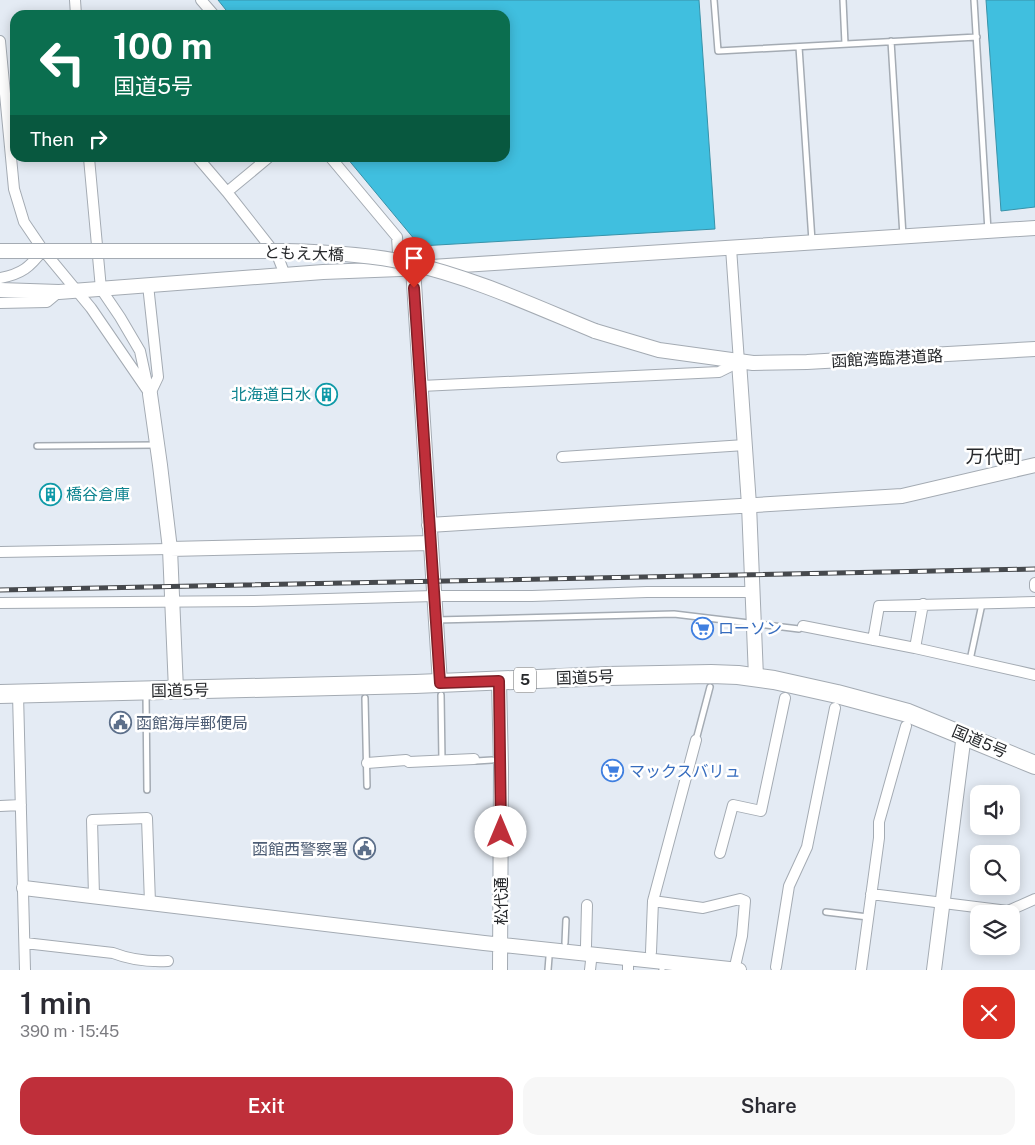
<!DOCTYPE html>
<html lang="en">
<head>
<meta charset="utf-8">
<style>
  body { margin:0; font-family:"Public Sans","Noto Sans JP",sans-serif; background:#f7f7f7; color:#2b2b33; height:100vh; display:flex; flex-direction:column; font-size:19px; white-space:nowrap }
  * { box-sizing:border-box; margin:0 }
  p { font-size:16px; color:#7c7c81 }
  .icon { flex:none; width:28px; height:28px; fill:none; stroke:currentColor; stroke-width:2; stroke-linecap:round; stroke-linejoin:round }
  .map { position:relative; height:970px; overflow:hidden }
  .sheet { display:flex; flex-direction:column; background:#fff; flex:1 }
  .sheet>* { flex:none }
  .guide { position:absolute; left:10px; top:10px; width:500px; height:152px; border-radius:15px; box-shadow:0 2px 12px #0003; background:#0b6e4f; color:#fff; overflow:hidden }
  .controls { position:absolute; left:970px; top:785px; display:grid; gap:10px }
  .controls a { display:grid; place-items:center; width:50px; height:50px; border-radius:10px; background:#fff; box-shadow:0 2px 12px #0003; font-size:25px }
  .pin { position:absolute; display:grid; place-items:center; width:42px; height:42px; color:#fff; margin:-51px -21px; border-radius:50% 50% 50% 0; rotate:-45deg; box-shadow:0 0 5px #0007 }
  .pin .icon { rotate:45deg }
  .me { position:absolute; width:55px; margin:-28px; rotate:0deg; stroke-linejoin:round; filter:drop-shadow(0 0 4px #0008) }
  .turn { display:flex; align-items:center; gap:18px; height:105px; padding:0 20px; font-size:22px }
  .turn .icon { width:65px; height:65px; stroke-width:2.5 }
  .turn b { display:block; font-size:35px; line-height:42px }
  .then { display:flex; align-items:center; height:48px; padding:0 20px; background:#0003; gap:10px; font-size:19px }
  .round { display:grid; place-items:center; flex:none; width:52px; height:52px; border-radius:15px; background:#f7f7f7 }
  .head { display:flex; align-items:center; justify-content:space-between; height:85px; padding:0 20px }
  h1 { font-size:30px; font-weight:600; line-height:38px }
  .button { display:flex; gap:10px; margin-top:auto; padding:10px 20px }
  .button a { flex:1; height:58px; border-radius:15px; background:#bf2f3a; color:#fff; font-size:20px; font-weight:600; line-height:58px; text-align:center }
  .button a+a { background:#f7f7f7; color:#2b2b33 }
  .map>svg:first-child { display:block }
</style>
</head>
<body>
<div class="map">
<svg width="1035" height="970" viewBox="0 0 1035 970">
  <rect width="100%" height="100%" fill="#e4ebf4"/>
  <path fill="#40bfdf" stroke="#3892a9" d="M218,0H699L715,229L420,246L347,158H505V15H230Z
    M986,0H1035V207L1001,211Z"/>
  <g fill="none" stroke-linecap="round" stroke-linejoin="round">
    <defs>
      <path id="lane" d="M714,0L718,51L977,37
        M843,0L845,44
        M974,0L988,231
        M891,41L903,236
        M799,47L812,241
        M37,446L157,445
        M436,620L674,614L799,629L803,626
        M970,660L982,604
        M146,694L147,790
        M441,695L442,761
        M365,698L367,786
        M696,740L710,687
        M474,759L476,761L492,760
        M826,912L868,917
        M565,943L566,920
        M548,970L549,957
        M662,970V969"/>
      <path id="street" d="M75,0L76,15
        M201,0L214,15
        M0,41L14,189L24,222L43,250L91,308L150,394
        M89,158L101,289L120,317L140,351L148,388
        M198,158L227,192L278,257L285,275
        M331,158L397,237L399,268
        M227,192L268,158
        M0,278C22,274 30,267 43,250
        M148,285L158,377L150,394
        M0,303L47,302L59,292
        M421,386L719,372L739,362L731,248
        M562,457L745,445
        M0,552L170,549
        M1035,583V587
        M0,603L254,601L434,596H532L647,592H753
        M803,626L915,648L1035,675
        M873,640L879,606L1035,602
        M915,648L923,604
        M18,694L25,970
        M367,763L406,760L409,762L474,759
        M0,806L21,805
        M720,853L733,805L761,811L785,698
        M871,894L1008,911L1035,899
        M94,896L92,820L147,818L150,903
        M653,901L703,908L740,899L745,901L742,936L736,962
        M25,943L113,953C131,960 149,962 168,961
        M586,946L587,905
        M651,952L653,901L696,740
        M776,967L789,886L807,847L835,708
        M590,970L591,961
        M628,970V965
        M861,970L879,838V822L906,726"/>
      <path id="secondary" d="M413,268L440,683
        M0,290L59,292L323,272L400,269L1035,228
        M595,331L659,350L753,363L807,362L1035,349
        M739,362L749,505L756,677
        M150,394L160,465L170,549L176,690
        M429,525L902,496L1035,465
        M170,549L431,543
        M499,681L501,768L500,970
        M24,888L484,943L739,970
        M934,970L964,734"/>
      <path id="highway" d="M0,694L415,684L608,676L711,674L738,675L774,680L837,694L908,713L1035,765"/>
    </defs>
    <use href="#lane" stroke="#a4abb3" stroke-width="8"/>
    <use href="#street" stroke="#a4abb3" stroke-width="12"/>
    <use href="#secondary" stroke="#a4abb3" stroke-width="16"/>
    <use href="#highway" stroke="#a4abb3" stroke-width="20"/>
    <use href="#lane" stroke="#fff" stroke-width="5"/>
    <use href="#street" stroke="#fff" stroke-width="10"/>
    <use href="#secondary" stroke="#fff" stroke-width="14"/>
    <use href="#highway" stroke="#fff" stroke-width="18"/>
    <defs>
      <path id="rail" d="M0,590L1035,569"/>
    </defs>
    <use href="#rail" stroke="#46494d" stroke-width="5"/>
    <use href="#rail" stroke="#fff" stroke-width="3" stroke-dasharray="9" stroke-linecap="butt"/>
    <defs>
      <path id="secondary-bridge" d="M0,251H286C326,252 368,254 408,263C472,277 534,306 595,331"/>
    </defs>
    <use href="#secondary-bridge" stroke="#a4abb3" stroke-width="16" stroke-linecap="butt"/>
    <use href="#secondary-bridge" stroke="#fff" stroke-width="14"/>
  </g>
  <g fill="none" stroke-linecap="round" stroke-linejoin="round">
    <defs>
      <path id="route" d="M414,288L440,683L499,681L501,832"/>
    </defs>
    <use href="#route" stroke="#7c1f26" stroke-width="12"/>
    <use href="#route" stroke="#bf2f3a" stroke-width="9"/>
  </g>
  <defs>
    <symbol id="building-ring" viewBox="-11 -11 22 22"><circle r="9.5" fill="#fff" stroke="#0f9aa8" stroke-width="1.5"/><path d="M-4-6H4V6H1V3H-1V6H-4ZM-2.5-4.3h1.7v1.8h-1.7ZM.8-4.3h1.7v1.8H.8ZM-2.5-1h1.7V.8h-1.7ZM.8-1h1.7V.8H.8Z" fill="#0f9aa8"/></symbol>
    <symbol id="supermarket-ring" viewBox="-11 -11 22 22"><circle r="9.5" fill="#fff" stroke="#3f7fe0" stroke-width="1.5"/><path d="M-6-5.5h2.5l.6 2H6L4.5 2H-2.5L-4.4-4H-6ZM-1.5 3.2a1.3 1.3 0 1 0 .1 0ZM3 3.2a1.3 1.3 0 1 0 .1 0Z" fill="#3f7fe0"/></symbol>
    <symbol id="civic-ring" viewBox="-11 -11 22 22"><circle r="9.5" fill="#fff" stroke="#5c6f8a" stroke-width="1.5"/><path d="M-.6-6.5H3V-4.5H.6V-3L4-1V1h2V6H-6V1h2V-1L-.6-3ZM-1.2 2.5V6h2.4V2.5Z" fill="#5c6f8a"/></symbol>
  </defs>
  <g fill-rule="evenodd">
    <use href="#building-ring" x="314" y="382" width="25" height="25"/>
    <use href="#building-ring" x="38" y="482" width="25" height="25"/>
    <use href="#supermarket-ring" x="690" y="616" width="25" height="25"/>
    <use href="#civic-ring" x="108" y="710" width="25" height="25"/>
    <use href="#supermarket-ring" x="600" y="758" width="25" height="25"/>
    <use href="#civic-ring" x="352" y="836" width="25" height="25"/>
  </g>
  <g text-anchor="middle" stroke-width="5" stroke-linejoin="round" paint-order="stroke">
    <rect fill="#fff" stroke="#67686b" stroke-width="1" x="514" y="667.5" width="22" height="25" rx="4"/>
    <g font-size="15" font-weight="bold" fill="#26282b">
      <text x="525" y="685">5</text>
    </g>
    <g font-size="16" fill="#26282b" stroke="#fff">
      <text transform="translate(304 253) rotate(2)" y="6">ともえ大橋</text>
      <text transform="translate(887 358) rotate(-3)" y="6">函館湾臨港道路</text>
      <text transform="translate(585 677) rotate(-2)" y="6">国道5号</text>
      <text transform="translate(180 690) rotate(-1)" y="6">国道5号</text>
      <text transform="translate(980 741) rotate(23)" y="6">国道5号</text>
      <text transform="translate(501 901) rotate(-90)" y="6">松代通</text>
    </g>
    <g font-size="16" fill="#0d838f" stroke="#fff" text-anchor="end">
      <text x="311" y="400">北海道日水</text>
      <text x="66" y="500" text-anchor="start">橋谷倉庫</text>
    </g>
    <g font-size="16" fill="#366cbe" stroke="#fff" text-anchor="start">
      <text x="718" y="634">ローソン</text>
      <text x="629" y="777">マックスバリュ</text>
    </g>
    <g font-size="16" fill="#4e5e75" stroke="#fff" text-anchor="start">
      <text x="136" y="729">函館海岸郵便局</text>
      <text x="348" y="855" text-anchor="end">函館西警察署</text>
    </g>
    <g font-size="19" fill="#26282b" stroke="#fff">
      <text x="994" y="463">万代町</text>
    </g>
  </g>
</svg>
<div class="controls">
<a><svg class="icon" aria-label="sound" viewBox="0 0 24 24"><path d="M4 9h4l5-4v14l-5-4H4zM17 9q2 3 0 6"/></svg></a>
<a><svg class="icon" aria-label="search" viewBox="0 0 24 24"><circle cx="10" cy="10" r="6"/><path d="M15 15l6 6"/></svg></a>
<a><svg class="icon" aria-label="layers" viewBox="0 0 24 24"><path d="M12 4l9 5-9 5-9-5zM3 14l9 5 9-5"/></svg></a>
</div>
<div class="pin" style="left:414px;top:288px;background:#d93025"><svg class="icon" aria-label="arrive" viewBox="0 0 24 24"><path d="M6 21V4h12l-3 4 3 4H6"/></svg></div>
<svg class="me" style="left:501px;top:832px" viewBox="-20 -20 40 40"><circle r="19" fill="#fff"/><path d="M0-13L10 11 0 6-10 11z" fill="#bf2f3a"/></svg>
<div class="guide">
<div class="turn"><svg class="icon" aria-label="left" viewBox="0 0 24 24"><path d="M17 20v-9H6M10 6l-5 5 5 5"/></svg><div><b>100 m</b>国道5号</div></div>
<div class="then">Then<svg class="icon" aria-label="right" viewBox="0 0 24 24"><path d="M7 20v-9h11M14 6l5 5-5 5"/></svg></div>
</div>
</div>
<section class="sheet">
<div class="head"><div><h1>1 min</h1><p>390 m · 15:45</p></div><a class="round" style="background:#d93025;color:#fff"><svg class="icon" aria-label="close" viewBox="0 0 24 24"><path d="M6 6l12 12M18 6L6 18"/></svg></a></div>
<div class="button"><a>Exit</a><a>Share</a></div>
</section>
</body>
</html>
